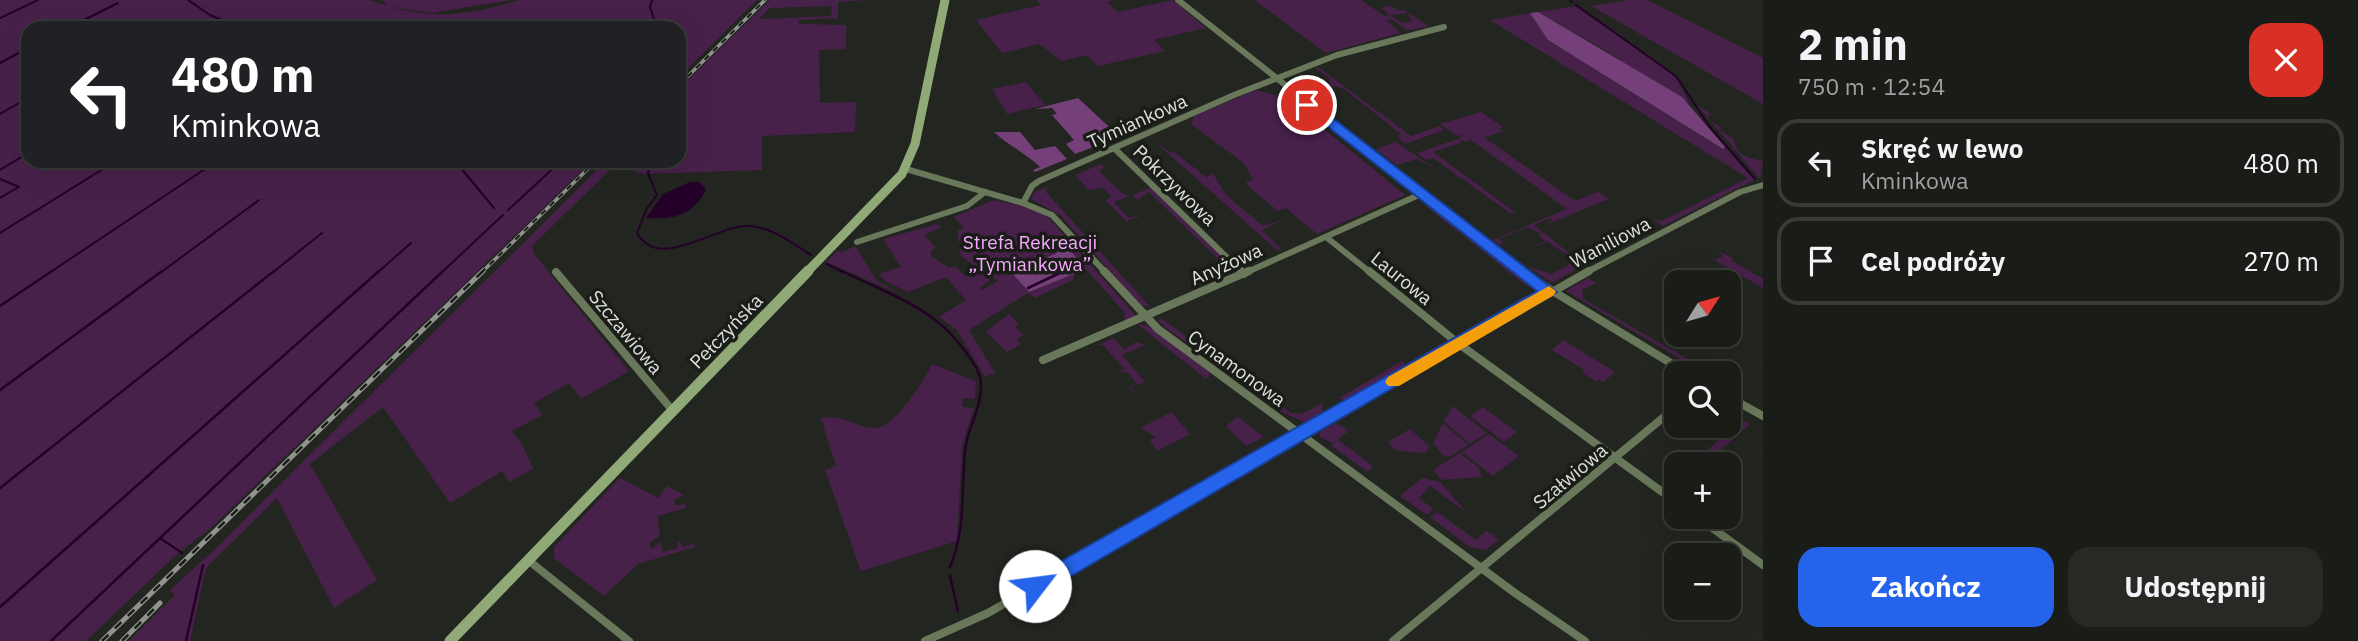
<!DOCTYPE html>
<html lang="pl">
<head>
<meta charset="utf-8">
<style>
  body { margin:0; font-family:"IBM Plex Sans",sans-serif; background:#272925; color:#f1f3f6; height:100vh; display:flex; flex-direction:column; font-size:26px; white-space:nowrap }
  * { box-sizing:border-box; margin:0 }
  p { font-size:23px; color:#9fa1a2 }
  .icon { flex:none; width:38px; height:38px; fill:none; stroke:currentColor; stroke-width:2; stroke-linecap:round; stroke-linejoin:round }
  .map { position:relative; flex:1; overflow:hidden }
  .sheet { display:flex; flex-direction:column; background:#1a1c18; width:595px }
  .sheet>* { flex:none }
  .banner { position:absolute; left:21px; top:21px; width:665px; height:147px; border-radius:21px; box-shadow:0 7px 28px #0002,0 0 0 2px #383a37; background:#202124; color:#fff; overflow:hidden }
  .needle { width:46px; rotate:53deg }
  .fabs { position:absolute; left:1664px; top:270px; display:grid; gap:14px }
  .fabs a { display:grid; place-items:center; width:77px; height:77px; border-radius:14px; background:#1a1c18; box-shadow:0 7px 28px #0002,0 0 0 2px #383a37; font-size:35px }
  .pin { position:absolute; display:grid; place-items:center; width:60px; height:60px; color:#fff; margin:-30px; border:4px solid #fff; border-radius:50%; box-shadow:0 2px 7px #0007 }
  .me { position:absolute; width:77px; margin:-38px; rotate:60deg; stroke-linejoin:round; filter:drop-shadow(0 0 5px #0008) }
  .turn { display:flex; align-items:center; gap:24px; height:147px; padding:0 35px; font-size:32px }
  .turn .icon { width:91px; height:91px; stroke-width:2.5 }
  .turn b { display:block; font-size:49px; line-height:60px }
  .round { display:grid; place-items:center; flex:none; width:74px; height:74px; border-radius:21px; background:#272925 }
  .head { display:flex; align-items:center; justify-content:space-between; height:119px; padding:0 35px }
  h1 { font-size:42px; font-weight:800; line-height:52px }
  .cta { display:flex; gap:14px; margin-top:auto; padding:14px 35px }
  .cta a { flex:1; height:80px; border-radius:21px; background:#2563eb; color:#fff; font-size:28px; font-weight:800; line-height:80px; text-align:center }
  .cta a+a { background:#272925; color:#f1f3f6 }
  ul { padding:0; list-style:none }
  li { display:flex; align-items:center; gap:21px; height:88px; margin:0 14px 10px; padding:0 21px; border:4px solid #383a37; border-radius:21px }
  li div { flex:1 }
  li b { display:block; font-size:26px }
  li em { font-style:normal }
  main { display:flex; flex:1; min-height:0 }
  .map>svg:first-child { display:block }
</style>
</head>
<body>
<main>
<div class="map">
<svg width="1763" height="641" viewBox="0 0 1763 641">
  <rect width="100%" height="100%" fill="#232620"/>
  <path fill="#48214b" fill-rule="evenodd" d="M0,0H368L385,5L386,2L379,0H511L432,13L391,7C439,20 472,14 520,0H757L679,77V28H28V161H592L211,528L176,555L86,641H0Z
    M770,0H867L838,2V18L799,20V24L846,25V49L819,50L820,103L856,102L855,132L762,136V170L644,174L615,165L532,246L534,254L629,371L581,399L569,383L534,403L542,415L512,431L524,448L533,469L509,482L502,471L450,503L383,407L310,464L377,580L334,608L277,498L206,568L190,641H129L175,595L170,590L213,551L606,161H679V89ZM831,6L832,16L759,19L770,8Z
    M1037,0H1114L1107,2L1118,12L1173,0L1206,28L1154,40L1165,51L1098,66L1087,55L1062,61L1039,44L1002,53L976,20L1041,5Z
    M1254,0H1361L1385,16L1389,14L1381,8L1391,6L1399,11L1404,10L1409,13L1390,15L1402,23L1413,21L1408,15L1411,14L1429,27L1407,30L1390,19L1387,20L1400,33L1326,53Z
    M1629,0H1647L1763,58V104L1591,6Z
    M1575,6L1666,69L1677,80L1690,104L1636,72L1612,54L1538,12Z
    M1530,13L1548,40L1722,149L1725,147L1754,180L1663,226L1653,219L1662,221L1748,178L1490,20Z
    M1318,67L1411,136L1439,126L1444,130L1405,144L1397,136L1401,134L1343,88L1330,85L1329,78L1315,68Z
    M1026,82L1045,105L1007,114L992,89Z
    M1256,90L1286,98L1405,195L1317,234L1286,208L1278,211L1249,187L1246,182L1253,180L1244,163L1191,124L1194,116Z
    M1697,105L1711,114L1706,118L1722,128L1719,130L1734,139C1736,156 1748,158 1763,161L1760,179Z
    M1481,112L1503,127L1499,129L1502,131L1485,138L1575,201L1598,192L1609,199L1543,226L1553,220L1550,218L1534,225L1584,265L1552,283L1527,266L1551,274L1576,261L1547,241L1537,246L1529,240L1537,245L1545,241L1538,235L1541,234L1527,227L1499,239L1503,243L1500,245L1493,240L1567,209L1471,140L1465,142L1459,138L1463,134L1457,136L1440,124Z
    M1458,139L1462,142L1433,152L1516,213H1510L1433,158L1426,160L1417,153Z
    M1154,141L1171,153L1174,152L1206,177L1213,174L1226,195L1263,226L1283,220L1262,230L1281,249L1277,250Z
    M1396,142L1434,168L1417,159L1397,165L1376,149Z
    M1101,164L1104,168L1099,170L1101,173L1123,194L1131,195L1114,202L1129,218L1146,214L1126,221L1105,200L1112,197L1102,187L1090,191L1075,175Z
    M1047,187L1046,192L1151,308L1141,305L1060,215L1031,199L1034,192Z
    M1152,187L1237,269L1217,278L1213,274L1220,271L1227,273L1223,270L1227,267L1149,192L1138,200L1133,195Z
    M994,200L1028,207L1047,216L1136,316L1128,321L1124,319L1125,313L1086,269L1075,273L1073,280L1035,298L1028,293L969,330L995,373L985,377L957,330L939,317L966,300L946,277L908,292L885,281L879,274L901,267L883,239L938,224L941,227L924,235L936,247L931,251V256L949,268L955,266L965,276L974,270L984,272L990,280L980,288L982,290L998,281L962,257L959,250L968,244L975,246L978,255L983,251L974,241L959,242L957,230L964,228L954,217Z
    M1430,204L1532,284L1527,286L1427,207Z
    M855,246L877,281L905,296L826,262L837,251L843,252Z
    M1717,251L1733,258L1731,260L1763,279V288L1705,255L1716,260L1723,256Z
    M1588,278L1596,283L1582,290L1583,299L1712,373L1699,370L1566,291Z
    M1009,314L1019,324L1015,327L1024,335L1016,339L1021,344L1007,352L986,332Z
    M1161,318L1291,413L1302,414L1322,403V413L1304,422L1284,413L1166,328L1158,321Z
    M1137,324L1149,326L1209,370V376L1201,382L1205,378Z
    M1114,338L1124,350L1136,342L1145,345L1122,355L1145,382L1131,387L1134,392L1129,387L1137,384L1127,372H1119L1124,369L1103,345L1096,346Z
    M1563,340L1615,372L1604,382L1598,379L1596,382L1583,373L1584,370L1552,350Z
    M1402,361L1406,366L1405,370L1348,402L1339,398Z
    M932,364L976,381L975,399L963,398L962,407L974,408L962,446L957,541L861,571L825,470L836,466L821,418C843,414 855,427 874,428C895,429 924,380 932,364Z
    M1453,406L1487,433L1470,444L1444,421Z
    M1483,407L1517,432L1504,442L1470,416Z
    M1171,412L1190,434L1157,451L1150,440L1156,437L1141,428Z
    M1238,417L1264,437L1246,446L1226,426Z
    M1742,420L1750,424L1705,464L1698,458Z
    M1337,423L1348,431L1338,440L1373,466L1368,472L1332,446L1333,443L1320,437V432Z
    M1443,423L1468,445L1449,457L1443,455L1433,443Z
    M1410,429L1429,446L1426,453L1397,451L1388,442Z
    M1489,434L1519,456L1493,476L1462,452Z
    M1460,453L1479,468L1482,477L1442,480L1433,470Z
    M620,478L658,498L667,486L684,495L674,500L676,506L685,503L686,508L657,516L660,536L649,543L651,549L661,542L663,552L678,548L677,542L680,541L682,547L693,544V538L695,547L638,564L604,596L554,558V547Z
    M1422,478L1440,482L1467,513L1430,486L1419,498L1433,509L1427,515L1400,496Z
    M1437,512L1476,540L1486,531L1499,539L1486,550L1470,547L1430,517Z"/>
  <path fill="#75407a" d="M1538,12L1682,97L1725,147L1723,149L1548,40L1530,13Z
    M1078,98L1120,137L1075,154L1066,144L1074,140L1052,115L1057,114L1052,108L1035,109Z
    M994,132H1020L1035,150L1055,146L1067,159L1035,172L1033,170L1040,167C1026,153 1010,147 994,132Z
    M1068,248L1086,269L1029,292L1012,273Z"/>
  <path fill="#240028" d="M690,182H699L706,189C695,215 672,220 646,218L663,194Z"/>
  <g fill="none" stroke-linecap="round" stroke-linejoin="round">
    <path stroke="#240028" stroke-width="2" d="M188,0L210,15L240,28
      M652,0L650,7L657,28
      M1570,0L1572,2
      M1576,5L1677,77L1709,126L1755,179
      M0,18L38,0
      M68,28L118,3
      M0,63L28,48
      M0,114L28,98
      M455,161L494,208
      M652,161L648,173L657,195L647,208L637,233C659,272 714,226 747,226C771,226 792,243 811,255
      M0,170L28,153
      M0,179L19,187L0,198
      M508,210L561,161
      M0,233L116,161
      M827,264L845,273
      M49,273L217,161
      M160,273L259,200
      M272,273L322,233
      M377,273L411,243
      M441,273L503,215
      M1061,273L1080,264"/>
    <path stroke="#240028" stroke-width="2.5" d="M842,271C888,294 934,307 965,351C972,361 981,372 981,384C982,408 967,428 965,451C961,492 966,529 950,567
      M1028,288L1064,271
      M0,306L52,271
      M0,390L162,271
      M0,488L274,271
      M160,538L182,553
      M950,576L958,611
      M0,607L379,271
      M51,641L443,271
      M186,641L203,565"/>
    <path stroke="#69785a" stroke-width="6" d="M1178,0L1523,273
      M1115,149L1243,273
      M906,169L1023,203L1052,215L1106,273
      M1023,203L1032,186L1039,181L1234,95L1337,55L1444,27
      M1326,237L1371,273
      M857,242L967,206L985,192
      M1245,273L1421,194
      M1585,273L1740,192L1763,185"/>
    <path stroke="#69785a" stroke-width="8" d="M1104,271L1158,329L1515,593L1585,641
      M1241,271L1244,274
      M1369,271L1459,344L1676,502
      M1520,271L1687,373
      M556,272L673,411
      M1043,360L1249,271
      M1729,397L1763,416
      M1696,516L1763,565
      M528,560L629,641
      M925,641L988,613L1589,271
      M1393,641L1676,407"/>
    <path stroke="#8fa977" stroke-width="9" d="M806,273L902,174L915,144L945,0"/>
    <path stroke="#8fa977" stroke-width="11" d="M450,641L808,271"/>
    <defs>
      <path id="rail-far1" d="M679,85L765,0
        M481,273L596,161"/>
      <path id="rail" d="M102,641L483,271
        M122,641L160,603"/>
    </defs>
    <use href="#rail-far1" stroke="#91938e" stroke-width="3.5"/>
    <use href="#rail" stroke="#91938e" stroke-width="5"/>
    <use href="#rail-far1" stroke="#191c17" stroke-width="2" stroke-dasharray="6" stroke-linecap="butt"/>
    <use href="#rail" stroke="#191c17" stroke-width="2.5" stroke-dasharray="9" stroke-linecap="butt"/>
  </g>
  <path fill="#2563eb" stroke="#184099" stroke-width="2" d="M1303,102H1312L1557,292L1042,593L1035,595L1028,593L1025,586L1028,580L1537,291L1303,107Z"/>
  <path fill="#f59e0b" d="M1549,286L1556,291L1554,295L1399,386H1388L1385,382L1388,377Z"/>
  <g text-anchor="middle" stroke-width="7" stroke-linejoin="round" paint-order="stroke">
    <g font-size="19" fill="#dee0dc" stroke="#191c17">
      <text transform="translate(1137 121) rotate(-24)" y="7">Tymiankowa</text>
      <text transform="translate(1175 185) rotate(44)" y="7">Pokrzywowa</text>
      <text transform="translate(1610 242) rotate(-28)" y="7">Waniliowa</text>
      <text transform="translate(1226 264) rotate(-24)" y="7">Anyżowa</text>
      <text transform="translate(1402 278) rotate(39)" y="7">Laurowa</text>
      <text transform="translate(726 331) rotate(-46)" y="7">Pełczyńska</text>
      <text transform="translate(626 332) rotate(50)" y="7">Szczawiowa</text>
      <text transform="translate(1237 368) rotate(36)" y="7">Cynamonowa</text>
      <text transform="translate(1570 476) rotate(-40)" y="7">Szałwiowa</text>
    </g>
    <g font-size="19" fill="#f6a9fd" stroke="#191c17">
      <text x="1030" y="249">Strefa Rekreacji<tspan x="1030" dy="22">„Tymiankowa”</tspan></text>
    </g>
  </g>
</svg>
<div class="fabs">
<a><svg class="needle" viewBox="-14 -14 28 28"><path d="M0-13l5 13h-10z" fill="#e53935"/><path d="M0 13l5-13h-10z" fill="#9fa1a2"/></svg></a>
<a><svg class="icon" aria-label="search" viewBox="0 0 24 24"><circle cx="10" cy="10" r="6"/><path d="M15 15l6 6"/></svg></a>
<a>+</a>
<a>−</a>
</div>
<div class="pin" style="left:1307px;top:105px;background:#d93025"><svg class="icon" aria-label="arrive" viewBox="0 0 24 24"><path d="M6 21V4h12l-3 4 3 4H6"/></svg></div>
<svg class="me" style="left:1035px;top:586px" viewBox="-20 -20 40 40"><circle r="19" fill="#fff"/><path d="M0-13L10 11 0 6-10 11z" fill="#2563eb"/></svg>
<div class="banner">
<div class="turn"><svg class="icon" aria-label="left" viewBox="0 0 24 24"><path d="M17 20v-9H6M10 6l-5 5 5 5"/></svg><div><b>480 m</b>Kminkowa</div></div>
</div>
</div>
<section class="sheet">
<div class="head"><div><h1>2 min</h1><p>750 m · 12:54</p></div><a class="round" style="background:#d93025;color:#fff"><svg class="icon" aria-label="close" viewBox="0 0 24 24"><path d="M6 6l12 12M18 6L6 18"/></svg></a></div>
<ul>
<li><svg class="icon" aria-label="left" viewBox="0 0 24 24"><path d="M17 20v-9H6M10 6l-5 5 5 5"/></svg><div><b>Skręć w lewo</b><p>Kminkowa</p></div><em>480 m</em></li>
<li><svg class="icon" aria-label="arrive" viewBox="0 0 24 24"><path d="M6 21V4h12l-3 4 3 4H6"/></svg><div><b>Cel podróży</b></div><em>270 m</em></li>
</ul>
<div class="cta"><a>Zakończ</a><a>Udostępnij</a></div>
</section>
</main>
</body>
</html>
